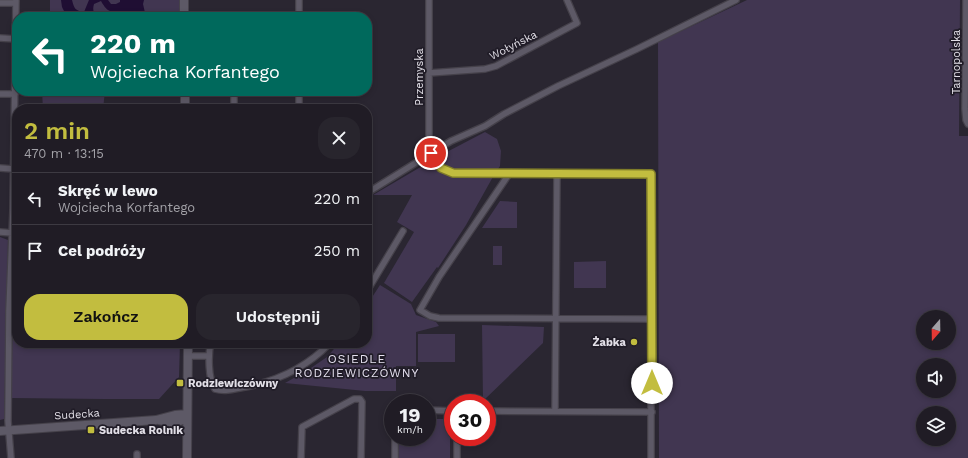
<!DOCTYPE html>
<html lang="pl">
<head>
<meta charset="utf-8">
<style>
  body { margin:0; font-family:"Work Sans",sans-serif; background:#28252d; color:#f1f3f6; height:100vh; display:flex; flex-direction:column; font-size:15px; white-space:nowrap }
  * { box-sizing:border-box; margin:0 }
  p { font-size:13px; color:#a2a1a7 }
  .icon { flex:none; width:22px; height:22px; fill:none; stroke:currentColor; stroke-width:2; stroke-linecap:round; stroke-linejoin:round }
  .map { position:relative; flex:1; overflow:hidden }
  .sheet { position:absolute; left:12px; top:104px; width:360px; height:244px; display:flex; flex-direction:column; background:#201c25; border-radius:16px; box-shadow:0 2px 6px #0003,0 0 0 1px #3d3a42 }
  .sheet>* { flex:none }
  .guide { position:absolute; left:12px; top:12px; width:360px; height:84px; border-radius:16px; box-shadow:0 2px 6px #0003,0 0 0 1px #3d3a42; background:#00695c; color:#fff; overflow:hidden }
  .needle { width:26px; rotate:200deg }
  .buttons { position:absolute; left:916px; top:310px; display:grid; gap:8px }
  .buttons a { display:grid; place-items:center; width:40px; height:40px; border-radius:50%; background:#201c25; box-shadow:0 2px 6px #0003,0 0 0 1px #3d3a42; font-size:20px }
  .speed { position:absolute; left:384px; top:394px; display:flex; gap:8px; font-size:20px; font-weight:700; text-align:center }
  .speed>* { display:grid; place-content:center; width:52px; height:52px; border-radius:50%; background:#201c25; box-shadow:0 2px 6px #0003,0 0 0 1px #3d3a42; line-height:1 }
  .speed small { font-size:10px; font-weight:400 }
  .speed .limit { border:6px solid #d22; background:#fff; color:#111 }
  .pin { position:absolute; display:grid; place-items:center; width:34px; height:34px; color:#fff; margin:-17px; border:2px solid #fff; border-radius:50%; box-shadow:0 1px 4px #0007 }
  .me { position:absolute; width:44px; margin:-22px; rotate:0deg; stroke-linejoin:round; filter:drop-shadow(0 0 3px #0008) }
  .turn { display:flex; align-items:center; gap:14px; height:84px; padding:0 12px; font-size:18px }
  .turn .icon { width:52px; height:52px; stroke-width:2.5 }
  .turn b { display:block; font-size:28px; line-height:34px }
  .round { display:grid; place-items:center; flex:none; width:42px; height:42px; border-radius:16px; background:#28252d }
  .headline { display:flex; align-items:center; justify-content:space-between; height:68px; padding:0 12px }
  h1 { font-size:24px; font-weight:600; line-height:30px; color:#c2bd3f }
  .action { display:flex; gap:8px; margin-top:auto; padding:8px 12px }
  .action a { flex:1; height:46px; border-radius:16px; background:#c2bd3f; color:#111; font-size:16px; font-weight:600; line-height:46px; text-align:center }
  .action a+a { background:#28252d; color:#f1f3f6 }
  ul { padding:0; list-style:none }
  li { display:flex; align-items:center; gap:12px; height:52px; padding:0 12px; border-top:1px solid #3d3a42 }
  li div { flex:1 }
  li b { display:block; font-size:15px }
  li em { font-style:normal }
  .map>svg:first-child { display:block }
</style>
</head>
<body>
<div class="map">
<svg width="968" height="458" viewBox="0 0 968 458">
  <rect width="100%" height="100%" fill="#2a2631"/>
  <path fill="#413651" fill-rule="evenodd" d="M50,0H179V17H50Z
    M747,0H960L959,136H968V458H659L658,42ZM923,317H949V343H923ZM923,365H949V391H923ZM923,413H949V439H923Z
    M42,91H105L103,109H43Z
    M485,132L497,139L501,151L500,166L494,175L466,225L438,268L437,267L412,302L384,283L414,232L397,222L412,195H373L441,155Z
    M500,201L517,202V228H482Z
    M0,237L8,240L4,419L0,420Z
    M493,246H502V265H493Z
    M606,261V288H574V262Z
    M14,285H17V343H180L179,377L159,399H103L11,398Z
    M380,285L411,304L416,315L436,322L439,326L416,332V366H396V391H365L285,383L308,370L327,357L339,343H367V305Z
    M482,325L544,327L543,343L483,401Z
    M418,334H455V362H418Z
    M448,415L453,417V422H450V458H399V437H427V419H448Z"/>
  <path fill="#1f0e33" d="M61,0H72C74,8 75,11 84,12L89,0H108L111,4H116L120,2V0H144L143,4L146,17H121L120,15C109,8 109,15 101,1L94,4C92,11 94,13 99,17H67L62,7Z"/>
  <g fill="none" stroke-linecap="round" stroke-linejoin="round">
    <defs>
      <path id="street" d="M429,0V146C432,159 439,169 453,173L651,174V458
        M966,0L965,109L966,120L968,124
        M0,3H16
        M299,17V0
        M0,38L16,39
        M429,73L485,69L496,66L577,23L567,0
        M0,94H15
        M234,109V91
        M299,109V91
        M0,168L13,169
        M509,174L439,277L420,310L430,316L439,318L652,319
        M367,193L451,141L485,126L504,114L558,86L637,49L736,0
        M0,232L12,233
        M367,291L403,231
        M211,343C208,354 208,379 215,389C225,392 235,389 245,387C278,381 307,367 330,343
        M188,356H209
        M427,410L453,411
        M487,411L652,412
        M555,411L557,174
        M11,458L8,421L9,311L13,210L16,0
        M137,458V454
        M301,458L302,427L354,399H360L362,402L361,458
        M395,458V437
        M457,458V437"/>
      <path id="secondary" d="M184,0V17
        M185,91V109
        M159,420L175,423L187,418
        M0,431L156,420L175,415L187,414
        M187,458L188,343"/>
    </defs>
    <use href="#street" stroke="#45414a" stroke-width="8"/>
    <use href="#secondary" stroke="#45414a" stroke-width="10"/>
    <use href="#street" stroke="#5d5966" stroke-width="5.5"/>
    <use href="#secondary" stroke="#5d5966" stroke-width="8"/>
  </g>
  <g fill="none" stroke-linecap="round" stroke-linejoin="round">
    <defs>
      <path id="route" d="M431,153L441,168L453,173L651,174L652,383"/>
    </defs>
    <use href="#route" stroke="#7e7b29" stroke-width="10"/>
    <use href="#route" stroke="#c2bd3f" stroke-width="7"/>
  </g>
  <g fill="#c2bd3f" stroke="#201c27" stroke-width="1.5">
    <circle cx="634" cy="342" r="4"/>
    <rect x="176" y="379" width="8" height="8" rx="2"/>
    <rect x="87" y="426" width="8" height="8" rx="2"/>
  </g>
  <g text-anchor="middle" stroke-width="3.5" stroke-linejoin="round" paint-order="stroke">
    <g font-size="11" fill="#e2dfe7" stroke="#201c27">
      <text transform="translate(513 45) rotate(-27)" y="4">Wołyńska</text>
      <text transform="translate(956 62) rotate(-90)" y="4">Tarnopolska</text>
      <text transform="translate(419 77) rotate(-90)" y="4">Przemyska</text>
      <text transform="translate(77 414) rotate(-4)" y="4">Sudecka</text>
    </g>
    <g font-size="11" font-weight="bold" fill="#e2dfe7" stroke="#201c27" text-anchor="start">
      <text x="626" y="346" text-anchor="end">Żabka</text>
      <text x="188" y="387">Rodziewiczówny</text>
      <text x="99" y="434">Sudecka Rolnik</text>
    </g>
    <g font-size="12" letter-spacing="1" fill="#e6e1f0" stroke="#201c27">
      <text x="357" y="363">OSIEDLE<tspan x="357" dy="14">RODZIEWICZÓWNY</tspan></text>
    </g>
  </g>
</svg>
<div class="buttons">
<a><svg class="needle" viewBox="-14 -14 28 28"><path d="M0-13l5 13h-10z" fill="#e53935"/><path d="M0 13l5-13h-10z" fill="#a2a1a7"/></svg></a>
<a><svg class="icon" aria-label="sound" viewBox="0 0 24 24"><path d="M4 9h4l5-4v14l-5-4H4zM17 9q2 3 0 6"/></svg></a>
<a><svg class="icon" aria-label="layers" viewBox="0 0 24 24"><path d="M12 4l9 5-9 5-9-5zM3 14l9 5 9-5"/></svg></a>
</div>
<div class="speed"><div>19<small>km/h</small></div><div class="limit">30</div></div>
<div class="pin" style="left:431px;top:153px;background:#d93025"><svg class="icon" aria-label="arrive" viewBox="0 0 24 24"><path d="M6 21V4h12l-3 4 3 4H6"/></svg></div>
<svg class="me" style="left:652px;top:383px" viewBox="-20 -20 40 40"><circle r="19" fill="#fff"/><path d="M0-13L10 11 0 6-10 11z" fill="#c2bd3f"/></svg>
<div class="guide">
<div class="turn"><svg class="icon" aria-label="left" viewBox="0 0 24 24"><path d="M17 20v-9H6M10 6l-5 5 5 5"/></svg><div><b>220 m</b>Wojciecha Korfantego</div></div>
</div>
<section class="sheet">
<div class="headline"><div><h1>2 min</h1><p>470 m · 13:15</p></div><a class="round"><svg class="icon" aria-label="close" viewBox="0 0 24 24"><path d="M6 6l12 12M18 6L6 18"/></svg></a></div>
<ul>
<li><svg class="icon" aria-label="left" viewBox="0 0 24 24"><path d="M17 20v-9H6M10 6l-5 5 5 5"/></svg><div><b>Skręć w lewo</b><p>Wojciecha Korfantego</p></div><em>220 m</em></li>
<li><svg class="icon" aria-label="arrive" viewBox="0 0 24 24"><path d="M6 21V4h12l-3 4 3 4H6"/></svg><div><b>Cel podróży</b></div><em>250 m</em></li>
</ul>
<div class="action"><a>Zakończ</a><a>Udostępnij</a></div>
</section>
</div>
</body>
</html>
